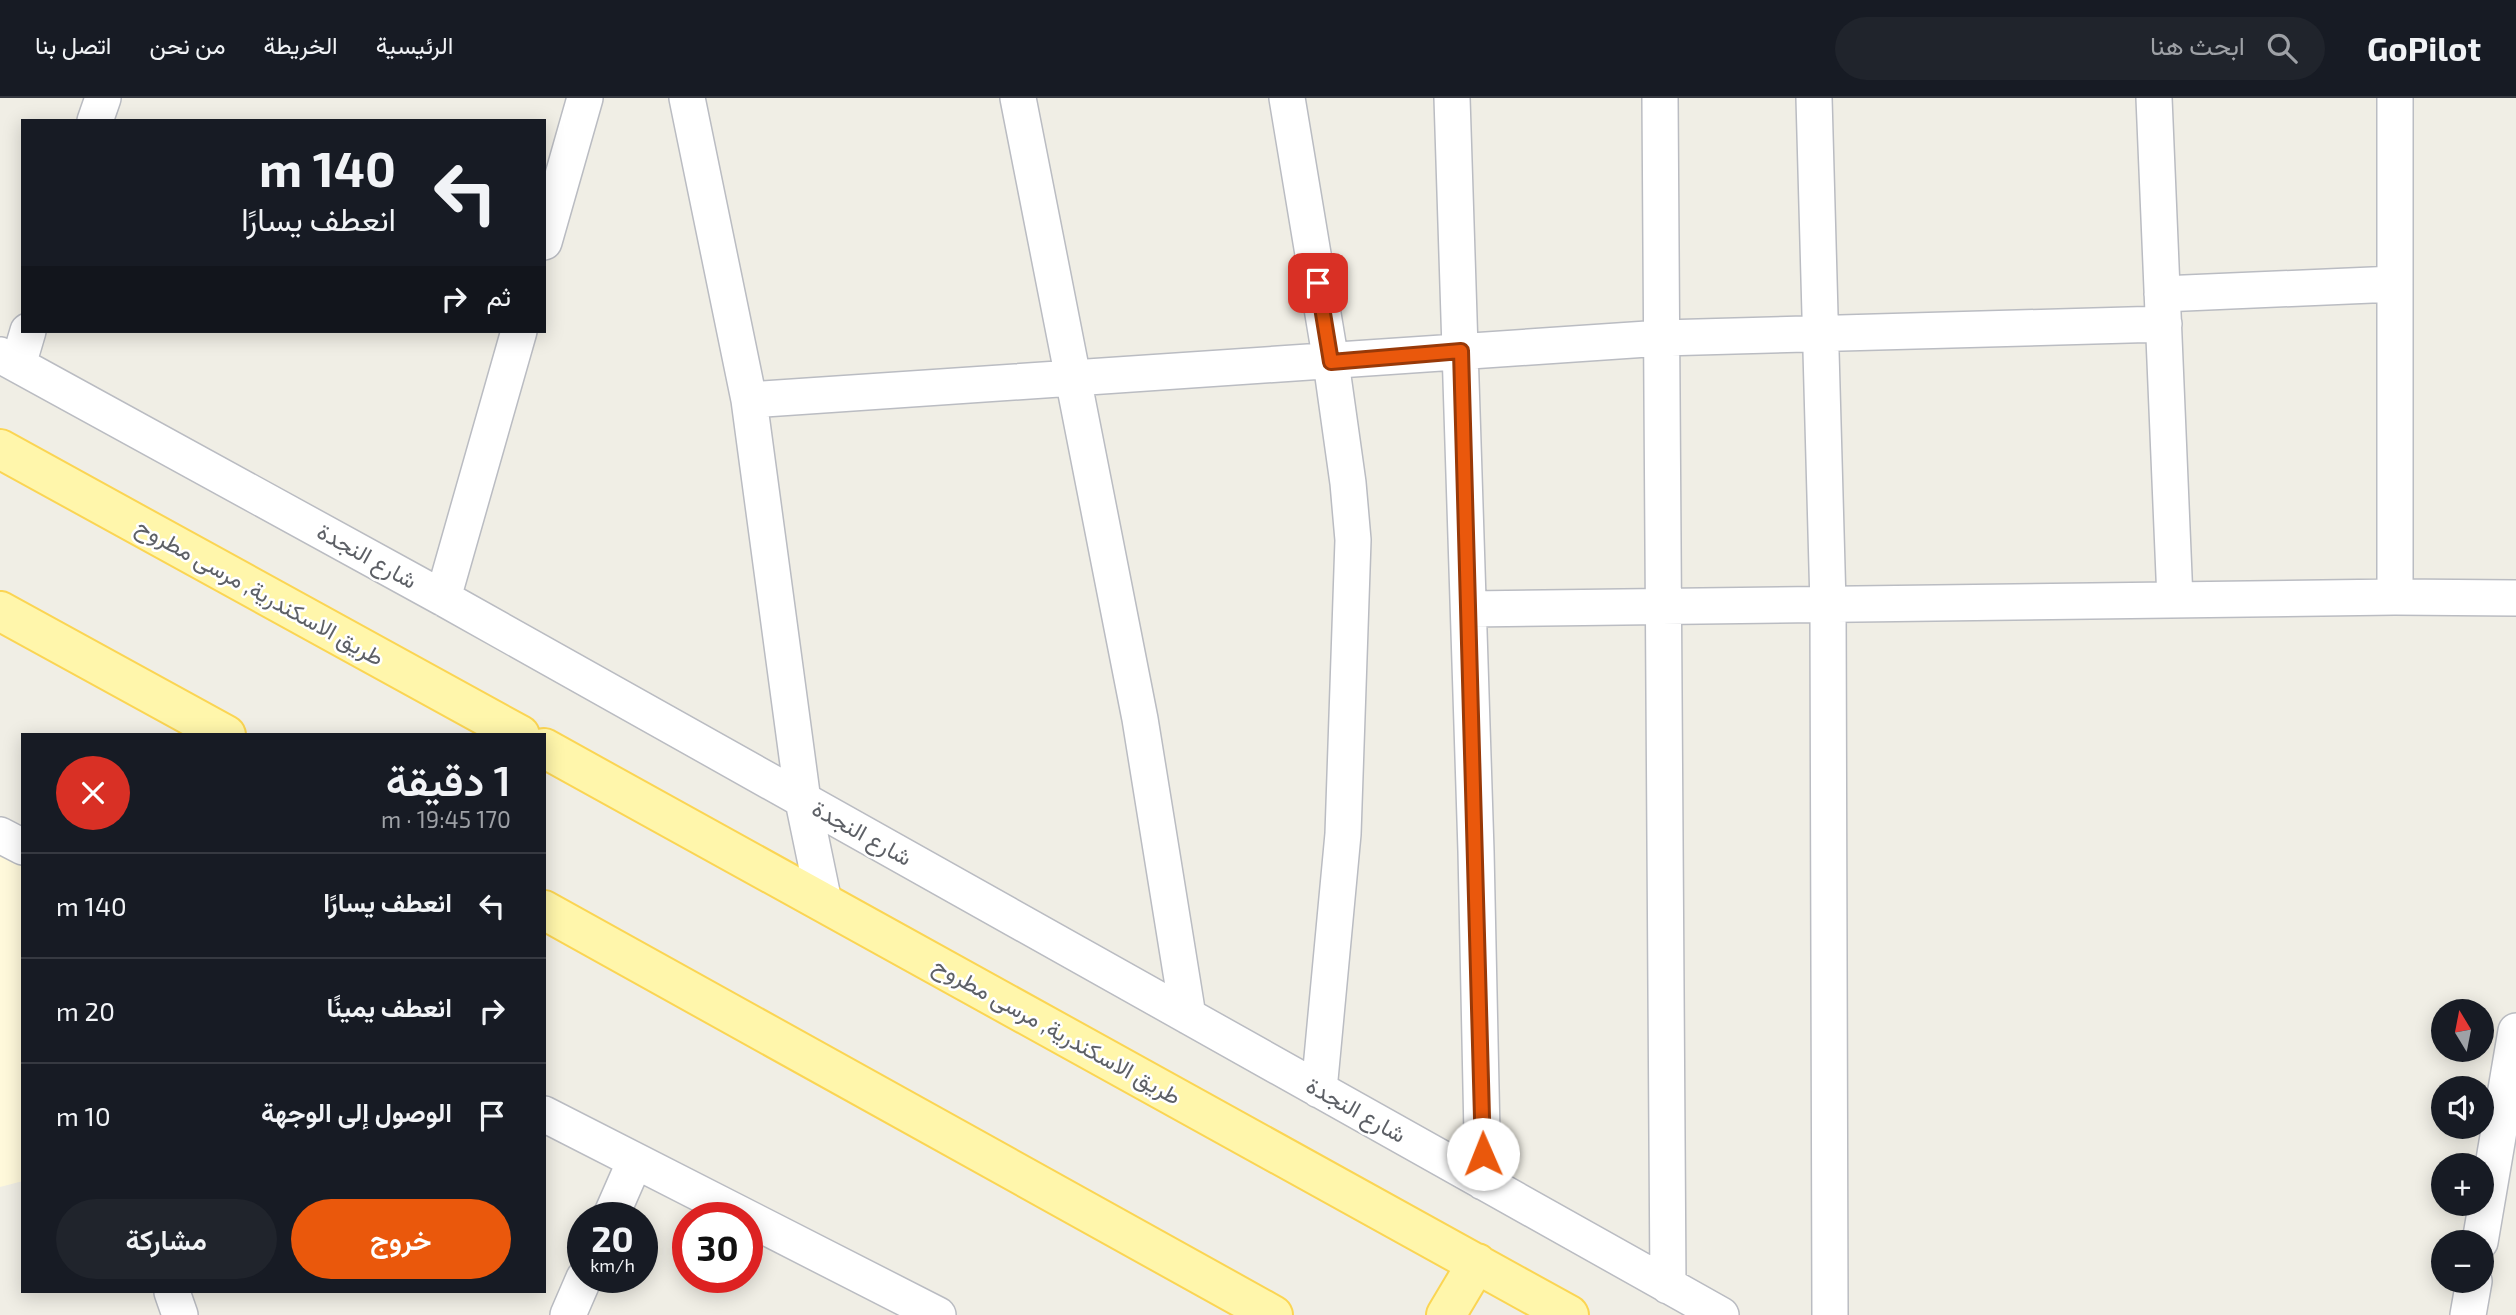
<!DOCTYPE html>
<html lang="ar">
<head>
<meta charset="utf-8">
<style>
  body { margin:0; font-family:"Exo 2",Vazirmatn,sans-serif; background:#20242c; color:#f1f3f6; direction:rtl; height:100vh; display:flex; flex-direction:column; font-size:26px; white-space:nowrap }
  * { box-sizing:border-box; margin:0 }
  p { font-size:23px; color:#9ea1a6 }
  .icon { flex:none; width:38px; height:38px; fill:none; stroke:currentColor; stroke-width:2; stroke-linecap:round; stroke-linejoin:round }
  .map { position:relative; flex:1; overflow:hidden; direction:ltr }
  .details { position:absolute; left:21px; top:635px; width:525px; height:560px; display:flex; flex-direction:column; background:#171b24; border-radius:0px; box-shadow:0 4px 18px #0003; direction:rtl }
  .details>* { flex:none }
  .guide { position:absolute; left:21px; top:21px; width:525px; height:214px; border-radius:0px; box-shadow:0 4px 18px #0003; direction:rtl; background:#171b24; color:#f1f3f6; overflow:hidden }
  .needle { width:46px; rotate:350deg }
  .fabs { position:absolute; left:2431px; top:901px; display:grid; gap:14px }
  .fabs a { display:grid; place-items:center; width:63px; height:63px; border-radius:50%; background:#171b24; box-shadow:0 4px 18px #0003; font-size:35px }
  .speed { position:absolute; left:567px; top:1104px; display:flex; gap:14px; font-size:35px; font-weight:700; text-align:center }
  .speed>* { display:grid; place-content:center; width:91px; height:91px; border-radius:50%; background:#171b24; box-shadow:0 4px 18px #0003; line-height:1 }
  .speed small { font-size:18px; font-weight:400 }
  .speed .limit { border:10px solid #d22; background:#fff; color:#111 }
  .pin { position:absolute; display:grid; place-items:center; width:60px; height:60px; color:#fff; margin:-30px; border-radius:14px; box-shadow:0 4px 10px #0006 }
  .me { position:absolute; width:77px; margin:-38px; rotate:359deg; stroke-linejoin:round; filter:drop-shadow(0 0 5px #0008) }
  .turn { display:flex; align-items:center; gap:24px; height:147px; padding:0 35px; font-size:32px }
  .turn .icon { width:91px; height:91px; stroke-width:2.5 }
  .turn b { display:block; font-size:49px; line-height:60px }
  .then { display:flex; align-items:center; height:66px; padding:0 35px; background:#0003; gap:14px; font-size:26px }
  .round { display:grid; place-items:center; flex:none; width:74px; height:74px; border-radius:37px; background:#20242c }
  .headline { display:flex; align-items:center; justify-content:space-between; height:119px; padding:0 35px }
  h1 { font-size:42px; font-weight:600; line-height:52px }
  .primary-button { display:flex; gap:14px; margin-top:auto; padding:14px 35px }
  .primary-button a { flex:1; height:80px; border-radius:42px; background:#ea580c; color:#fff; font-size:28px; font-weight:600; line-height:80px; text-align:center }
  .primary-button a+a { background:#20242c; color:#f1f3f6 }
  ul { padding:0; list-style:none }
  li { display:flex; align-items:center; gap:21px; height:105px; padding:0 35px; border-top:2px solid #363941 }
  li div { flex:1 }
  li b { display:block; font-size:26px }
  li em { font-style:normal }
  header { display:flex; align-items:center; gap:42px; box-sizing:border-box; height:98px; padding:0 35px; background:#171b24; border-bottom:2px solid #363941 }
  header strong { font-size:33px }
  nav { display:flex; gap:38px; margin-inline-start:auto; font-size:24px }
  .search { width:490px; height:63px; background:#20242c; display:flex; align-items:center; gap:18px; box-sizing:border-box; padding:0 24px; border-radius:38px; color:#9ea1a6; font-size:26px }
  .map>svg:first-child { display:block }
</style>
</head>
<body>
<header>
<strong>GoPilot</strong>
<div class="search"><svg class="icon" aria-label="search" viewBox="0 0 24 24"><circle cx="10" cy="10" r="6"/><path d="M15 15l6 6"/></svg>ابحث هنا</div>
<nav><a>الرئيسية</a><a>الخريطة</a><a>من نحن</a><a>اتصل بنا</a></nav>
</header>
<div class="map">
<svg width="2516" height="1217" viewBox="0 0 2516 1217">
  <rect width="100%" height="100%" fill="#f0eee5"/>
  <path fill="#fff9db" d="M0,739L23,749V1083L0,1089Z"/>
  <g fill="none" stroke-linecap="round" stroke-linejoin="round">
    <defs>
      <path id="street" d="M687,0L749,302L803,703L824,804
        M1018,0L1140,621L1188,918
        M1287,0L1331,264L1348,385L1353,442L1343,736L1319,992
        M1452,0L1476,753L1483,1084
        M1660,0L1668,1188
        M1814,0L1828,506L1830,1217
        M2154,0L2175,502
        M2395,0V499
        M95,23L103,0
        M544,144L585,0
        M2162,196L2395,186
        M0,257L443,500L1721,1217
        M18,267L28,233
        M749,302L1662,240L2164,226
        M443,500L519,233
        M1469,511L2395,499L2516,500
        M0,737L23,749
        M544,1016L938,1217
        M610,1120L635,1063
        M2480,1144L2516,933
        M172,1194L180,1217
        M568,1217L584,1180
        M2468,1217L2474,1183"/>
      <path id="primary" d="M0,351L520,637
        M0,513L226,637
        M544,650L1569,1217
        M544,812L1273,1217
        M1446,1217L1477,1165"/>
    </defs>
    <use href="#street" stroke="#babcc2" stroke-width="38"/>
    <use href="#primary" stroke="#fbd553" stroke-width="42"/>
    <use href="#street" stroke="#fff" stroke-width="35"/>
    <use href="#primary" stroke="#fff6ab" stroke-width="38"/>
  </g>
  <g fill="none" stroke-linecap="round" stroke-linejoin="round">
    <defs>
      <path id="route" d="M1318,185L1331,264L1461,253L1483,1056"/>
    </defs>
    <use href="#route" stroke="#983908" stroke-width="18"/>
    <use href="#route" stroke="#ea580c" stroke-width="12"/>
  </g>
  <g text-anchor="middle" stroke-width="5" stroke-linejoin="round" paint-order="stroke">
    <g font-size="23" fill="#5d6066" stroke="#fff">
      <text transform="translate(367 458) rotate(29)" y="8">شارع النجدة</text>
      <text transform="translate(260 494) rotate(29)" y="8">طريق الاسكندرية, مرسى مطروح</text>
      <text transform="translate(862 735) rotate(29)" y="8">شارع النجدة</text>
      <text transform="translate(1057 933) rotate(29)" y="8">طريق الاسكندرية, مرسى مطروح</text>
      <text transform="translate(1356 1012) rotate(29)" y="8">شارع النجدة</text>
    </g>
  </g>
</svg>
<div class="fabs">
<a><svg class="needle" viewBox="-14 -14 28 28"><path d="M0-13l5 13h-10z" fill="#e53935"/><path d="M0 13l5-13h-10z" fill="#9ea1a6"/></svg></a>
<a><svg class="icon" aria-label="sound" viewBox="0 0 24 24"><path d="M4 9h4l5-4v14l-5-4H4zM17 9q2 3 0 6"/></svg></a>
<a>+</a>
<a>−</a>
</div>
<div class="speed"><div>20<small>km/h</small></div><div class="limit">30</div></div>
<div class="pin" style="left:1318px;top:185px;background:#d93025"><svg class="icon" aria-label="arrive" viewBox="0 0 24 24"><path d="M6 21V4h12l-3 4 3 4H6"/></svg></div>
<svg class="me" style="left:1483px;top:1056px" viewBox="-20 -20 40 40"><circle r="19" fill="#fff"/><path d="M0-13L10 11 0 6-10 11z" fill="#ea580c"/></svg>
<div class="guide">
<div class="turn"><svg class="icon" aria-label="left" viewBox="0 0 24 24"><path d="M17 20v-9H6M10 6l-5 5 5 5"/></svg><div><b>140 m</b>انعطف يسارًا</div></div>
<div class="then">ثم<svg class="icon" aria-label="right" viewBox="0 0 24 24"><path d="M7 20v-9h11M14 6l5 5-5 5"/></svg></div>
</div>
<section class="details">
<div class="headline"><div><h1>1 دقيقة</h1><p>170 m · 19:45</p></div><a class="round" style="background:#d93025;color:#fff"><svg class="icon" aria-label="close" viewBox="0 0 24 24"><path d="M6 6l12 12M18 6L6 18"/></svg></a></div>
<ul>
<li><svg class="icon" aria-label="left" viewBox="0 0 24 24"><path d="M17 20v-9H6M10 6l-5 5 5 5"/></svg><div><b>انعطف يسارًا</b></div><em>140 m</em></li>
<li><svg class="icon" aria-label="right" viewBox="0 0 24 24"><path d="M7 20v-9h11M14 6l5 5-5 5"/></svg><div><b>انعطف يمينًا</b></div><em>20 m</em></li>
<li><svg class="icon" aria-label="arrive" viewBox="0 0 24 24"><path d="M6 21V4h12l-3 4 3 4H6"/></svg><div><b>الوصول إلى الوجهة</b></div><em>10 m</em></li>
</ul>
<div class="primary-button"><a>خروج</a><a>مشاركة</a></div>
</section>
</div>
</body>
</html>
